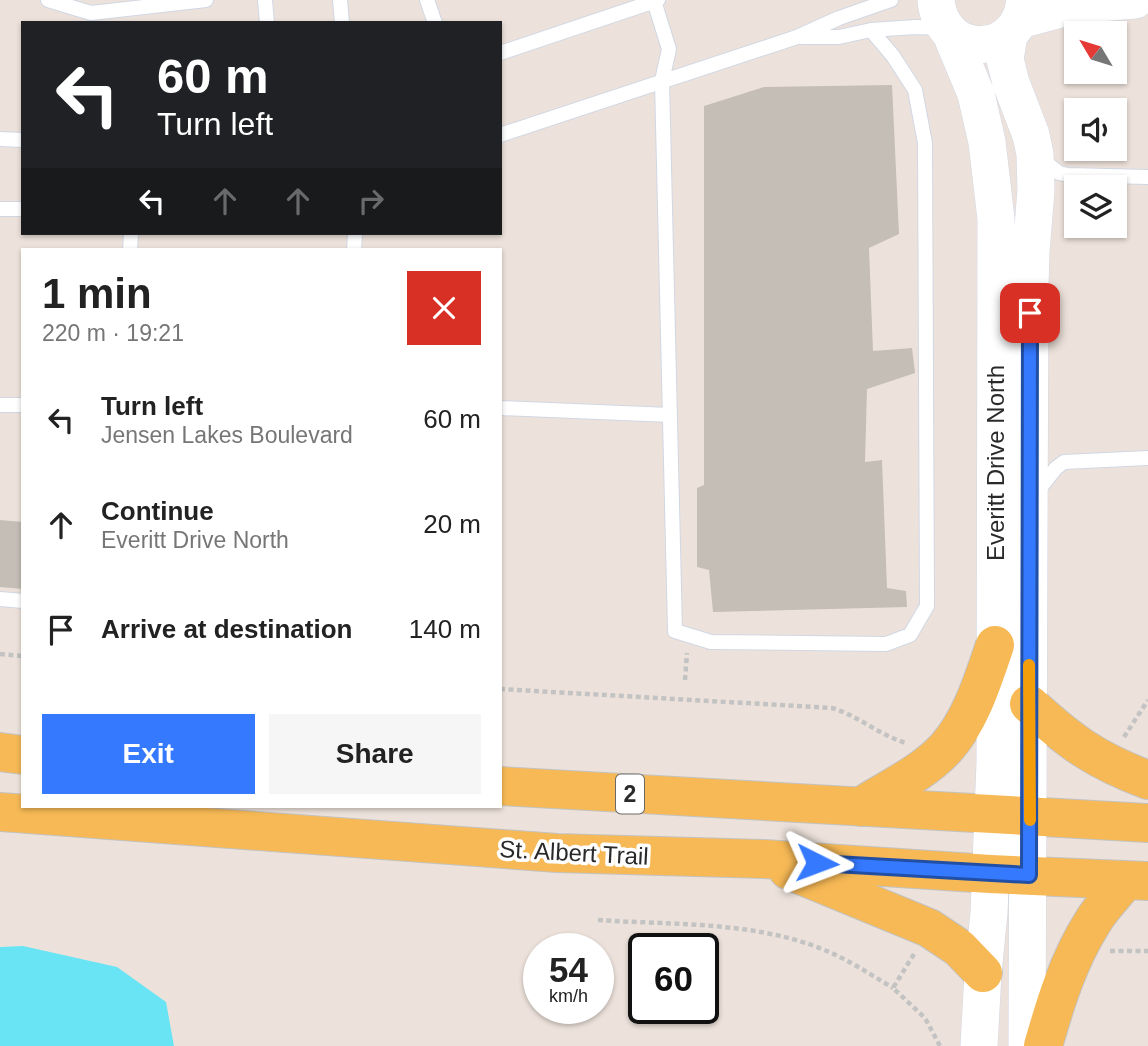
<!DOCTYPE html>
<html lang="en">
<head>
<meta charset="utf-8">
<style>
  body { margin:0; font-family:Arial,sans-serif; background:#f6f6f6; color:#222; height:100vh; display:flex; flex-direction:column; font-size:26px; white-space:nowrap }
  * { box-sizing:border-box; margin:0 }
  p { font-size:23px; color:#767676 }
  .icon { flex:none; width:38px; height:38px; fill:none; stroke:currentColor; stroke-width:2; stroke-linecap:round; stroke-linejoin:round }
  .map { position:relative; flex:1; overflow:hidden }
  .side { position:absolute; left:21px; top:248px; width:481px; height:560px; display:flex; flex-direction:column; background:#fff; border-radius:0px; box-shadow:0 2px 5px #0004 }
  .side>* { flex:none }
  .banner { position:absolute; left:21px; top:21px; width:481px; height:214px; border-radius:0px; box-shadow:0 2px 5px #0004; background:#202124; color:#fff; overflow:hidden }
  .needle { width:46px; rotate:308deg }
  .fabs { position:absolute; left:1064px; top:21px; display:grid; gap:14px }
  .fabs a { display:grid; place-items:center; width:63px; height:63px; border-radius:0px; background:#fff; box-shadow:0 2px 5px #0004; font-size:35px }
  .speed { position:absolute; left:523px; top:933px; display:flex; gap:14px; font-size:35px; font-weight:700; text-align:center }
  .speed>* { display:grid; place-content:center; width:91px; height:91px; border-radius:50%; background:#fff; box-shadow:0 2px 5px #0004; line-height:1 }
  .speed small { font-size:18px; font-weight:400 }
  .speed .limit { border:4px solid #111; border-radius:10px; background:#fff; color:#111 }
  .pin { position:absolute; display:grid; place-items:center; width:60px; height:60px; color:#fff; margin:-30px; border-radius:14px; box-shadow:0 4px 10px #0006 }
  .me { position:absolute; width:77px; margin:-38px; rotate:93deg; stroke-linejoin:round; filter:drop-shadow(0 0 5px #0008) }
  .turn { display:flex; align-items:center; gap:24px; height:147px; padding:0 21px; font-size:32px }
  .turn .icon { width:91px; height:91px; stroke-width:2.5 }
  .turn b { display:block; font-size:49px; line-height:60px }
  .lanes { display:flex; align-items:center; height:66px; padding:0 21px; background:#0003; justify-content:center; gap:35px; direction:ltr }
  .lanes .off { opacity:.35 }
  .round { display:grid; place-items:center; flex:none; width:74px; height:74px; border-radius:0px; background:#f6f6f6 }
  .head { display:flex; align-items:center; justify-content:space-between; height:119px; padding:0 21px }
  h1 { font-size:42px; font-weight:700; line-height:52px }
  .action { display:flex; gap:14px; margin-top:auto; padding:14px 21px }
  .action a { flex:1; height:80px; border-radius:0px; background:#3579ff; color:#fff; font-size:28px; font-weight:700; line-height:80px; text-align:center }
  .action a+a { background:#f6f6f6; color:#222 }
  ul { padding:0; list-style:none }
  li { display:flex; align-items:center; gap:21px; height:105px; padding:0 21px }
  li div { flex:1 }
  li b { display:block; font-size:26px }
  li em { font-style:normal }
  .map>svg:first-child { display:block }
</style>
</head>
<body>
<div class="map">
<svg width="1148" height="1046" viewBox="0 0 1148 1046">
  <rect width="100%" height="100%" fill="#ede2db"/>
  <path fill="#68e4f4" d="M23,946L117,967L166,1002L174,1046H0V947Z"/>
  <path fill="#c4beb6" d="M892,85L899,234L869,248L873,351L912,348L915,373L867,389L865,462L882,460L887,588L906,591L907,607L713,612L709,570L697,567V488L704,485V106L764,87Z
    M0,520L23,522V589L0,587Z"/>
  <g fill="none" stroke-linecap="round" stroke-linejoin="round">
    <defs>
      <path id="service" d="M48,0L91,13L206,0
        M265,0L267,23
        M340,0L342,23
        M427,0L435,23
        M654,1L669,49L662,81L675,631L711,642L886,644L910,635L927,606L925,143L915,90L893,56L871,30
        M802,37H839L871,30L915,27L942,28
        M500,53L658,0
        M500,135L797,37L839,18L891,0
        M0,139L23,140
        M1039,157L1059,173L1068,175L1148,177
        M0,209H23
        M130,250L131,233
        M354,250L355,233
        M0,405H23
        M500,408L670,415
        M1036,493L1056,468L1064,462L1148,458
        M0,599L23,601"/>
      <path id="tertiary" d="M936,0C941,59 1019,60 1025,0
        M1020,20L1076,5L1135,0
        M951,34L976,94L987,142L996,219L995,763L989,913L983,973L979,1046
        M1009,35L1005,59L1011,83L1031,135L1035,154L1036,190L1031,252L1030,286L1027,1046"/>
      <path id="primary" d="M1029,704C1070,742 1095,760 1148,780
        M0,752L23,755
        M500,786L1148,823
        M860,807C888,789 923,773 946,748C971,720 983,680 995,645
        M0,812L557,853L764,859L990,874L1148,881
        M788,870L929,928L959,948L983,973
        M1043,1046C1055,1004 1068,961 1092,923C1101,907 1115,894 1126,880"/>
    </defs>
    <use href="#service" stroke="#d0d7e3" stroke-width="16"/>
    <use href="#tertiary" stroke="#d0d7e3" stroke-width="38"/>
    <use href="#primary" stroke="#c3c3c3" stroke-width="40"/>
    <path stroke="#c3c3c3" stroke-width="4.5" stroke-dasharray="5 3.5" stroke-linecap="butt" d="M0,654L23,656
      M685,680L687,653
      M500,689L832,708C859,716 879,735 906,743
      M1124,737L1148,700
      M598,920C671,925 753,921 822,949C847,959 870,974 893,988
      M1110,951H1148
      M914,954L893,988L925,1018L940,1046"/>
    <use href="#service" stroke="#fff" stroke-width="14"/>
    <use href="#tertiary" stroke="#fff" stroke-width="37"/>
    <use href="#primary" stroke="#f7b955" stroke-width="38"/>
  </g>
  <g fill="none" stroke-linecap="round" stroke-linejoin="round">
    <defs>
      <path id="route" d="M817,863L1029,875L1030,313"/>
    </defs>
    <use href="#route" stroke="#224fa6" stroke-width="18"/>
    <use href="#route" stroke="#3579ff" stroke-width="12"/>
    <path stroke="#f59e0b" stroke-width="12" d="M1029,665L1030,820"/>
  </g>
  <g text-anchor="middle" stroke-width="7" stroke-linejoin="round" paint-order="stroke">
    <rect fill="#fff" stroke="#6a6a6a" stroke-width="2" x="616" y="774.5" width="28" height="39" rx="5"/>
    <g font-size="23" font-weight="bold" fill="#2a2a2a">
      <text x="630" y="802">2</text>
    </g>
    <g font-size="24" fill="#2a2a2a" stroke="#fff">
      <text transform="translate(996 463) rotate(-90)" y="8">Everitt Drive North</text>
      <text transform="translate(574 853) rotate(3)" y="8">St. Albert Trail</text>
    </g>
  </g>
</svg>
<div class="fabs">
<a><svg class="needle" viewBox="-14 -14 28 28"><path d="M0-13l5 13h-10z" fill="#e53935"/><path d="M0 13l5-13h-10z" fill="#767676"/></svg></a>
<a><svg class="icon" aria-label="sound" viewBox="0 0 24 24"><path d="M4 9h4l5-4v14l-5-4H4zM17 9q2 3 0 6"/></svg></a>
<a><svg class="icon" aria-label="layers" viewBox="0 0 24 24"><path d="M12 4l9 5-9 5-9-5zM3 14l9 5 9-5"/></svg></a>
</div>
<div class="speed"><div>54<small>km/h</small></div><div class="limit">60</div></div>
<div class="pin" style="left:1030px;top:313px;background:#d93025"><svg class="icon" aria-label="arrive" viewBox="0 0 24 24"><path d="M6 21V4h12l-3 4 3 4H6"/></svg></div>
<svg class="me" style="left:817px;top:863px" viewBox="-20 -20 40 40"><path d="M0-17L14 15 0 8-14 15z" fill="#3579ff" stroke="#fff" stroke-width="4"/></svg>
<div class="banner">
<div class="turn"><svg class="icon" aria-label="left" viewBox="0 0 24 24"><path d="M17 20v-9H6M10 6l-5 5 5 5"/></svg><div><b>60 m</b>Turn left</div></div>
<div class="lanes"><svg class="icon" aria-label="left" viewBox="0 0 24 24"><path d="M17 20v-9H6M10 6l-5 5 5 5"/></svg><svg class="icon off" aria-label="ahead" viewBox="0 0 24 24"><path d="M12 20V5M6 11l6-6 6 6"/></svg><svg class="icon off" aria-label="ahead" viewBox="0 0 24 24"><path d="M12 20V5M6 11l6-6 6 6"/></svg><svg class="icon off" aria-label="right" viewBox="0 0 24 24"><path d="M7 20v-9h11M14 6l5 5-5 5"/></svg></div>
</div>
<section class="side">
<div class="head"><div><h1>1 min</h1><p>220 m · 19:21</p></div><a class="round" style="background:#d93025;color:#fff"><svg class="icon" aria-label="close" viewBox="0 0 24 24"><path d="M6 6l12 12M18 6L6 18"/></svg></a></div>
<ul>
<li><svg class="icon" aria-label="left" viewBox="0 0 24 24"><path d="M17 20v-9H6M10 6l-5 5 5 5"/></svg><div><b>Turn left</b><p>Jensen Lakes Boulevard</p></div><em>60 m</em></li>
<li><svg class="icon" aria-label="ahead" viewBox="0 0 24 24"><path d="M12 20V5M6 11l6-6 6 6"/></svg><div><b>Continue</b><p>Everitt Drive North</p></div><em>20 m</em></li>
<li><svg class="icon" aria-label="arrive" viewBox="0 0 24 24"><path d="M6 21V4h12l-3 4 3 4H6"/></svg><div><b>Arrive at destination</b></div><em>140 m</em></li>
</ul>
<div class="action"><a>Exit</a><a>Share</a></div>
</section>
</div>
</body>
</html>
